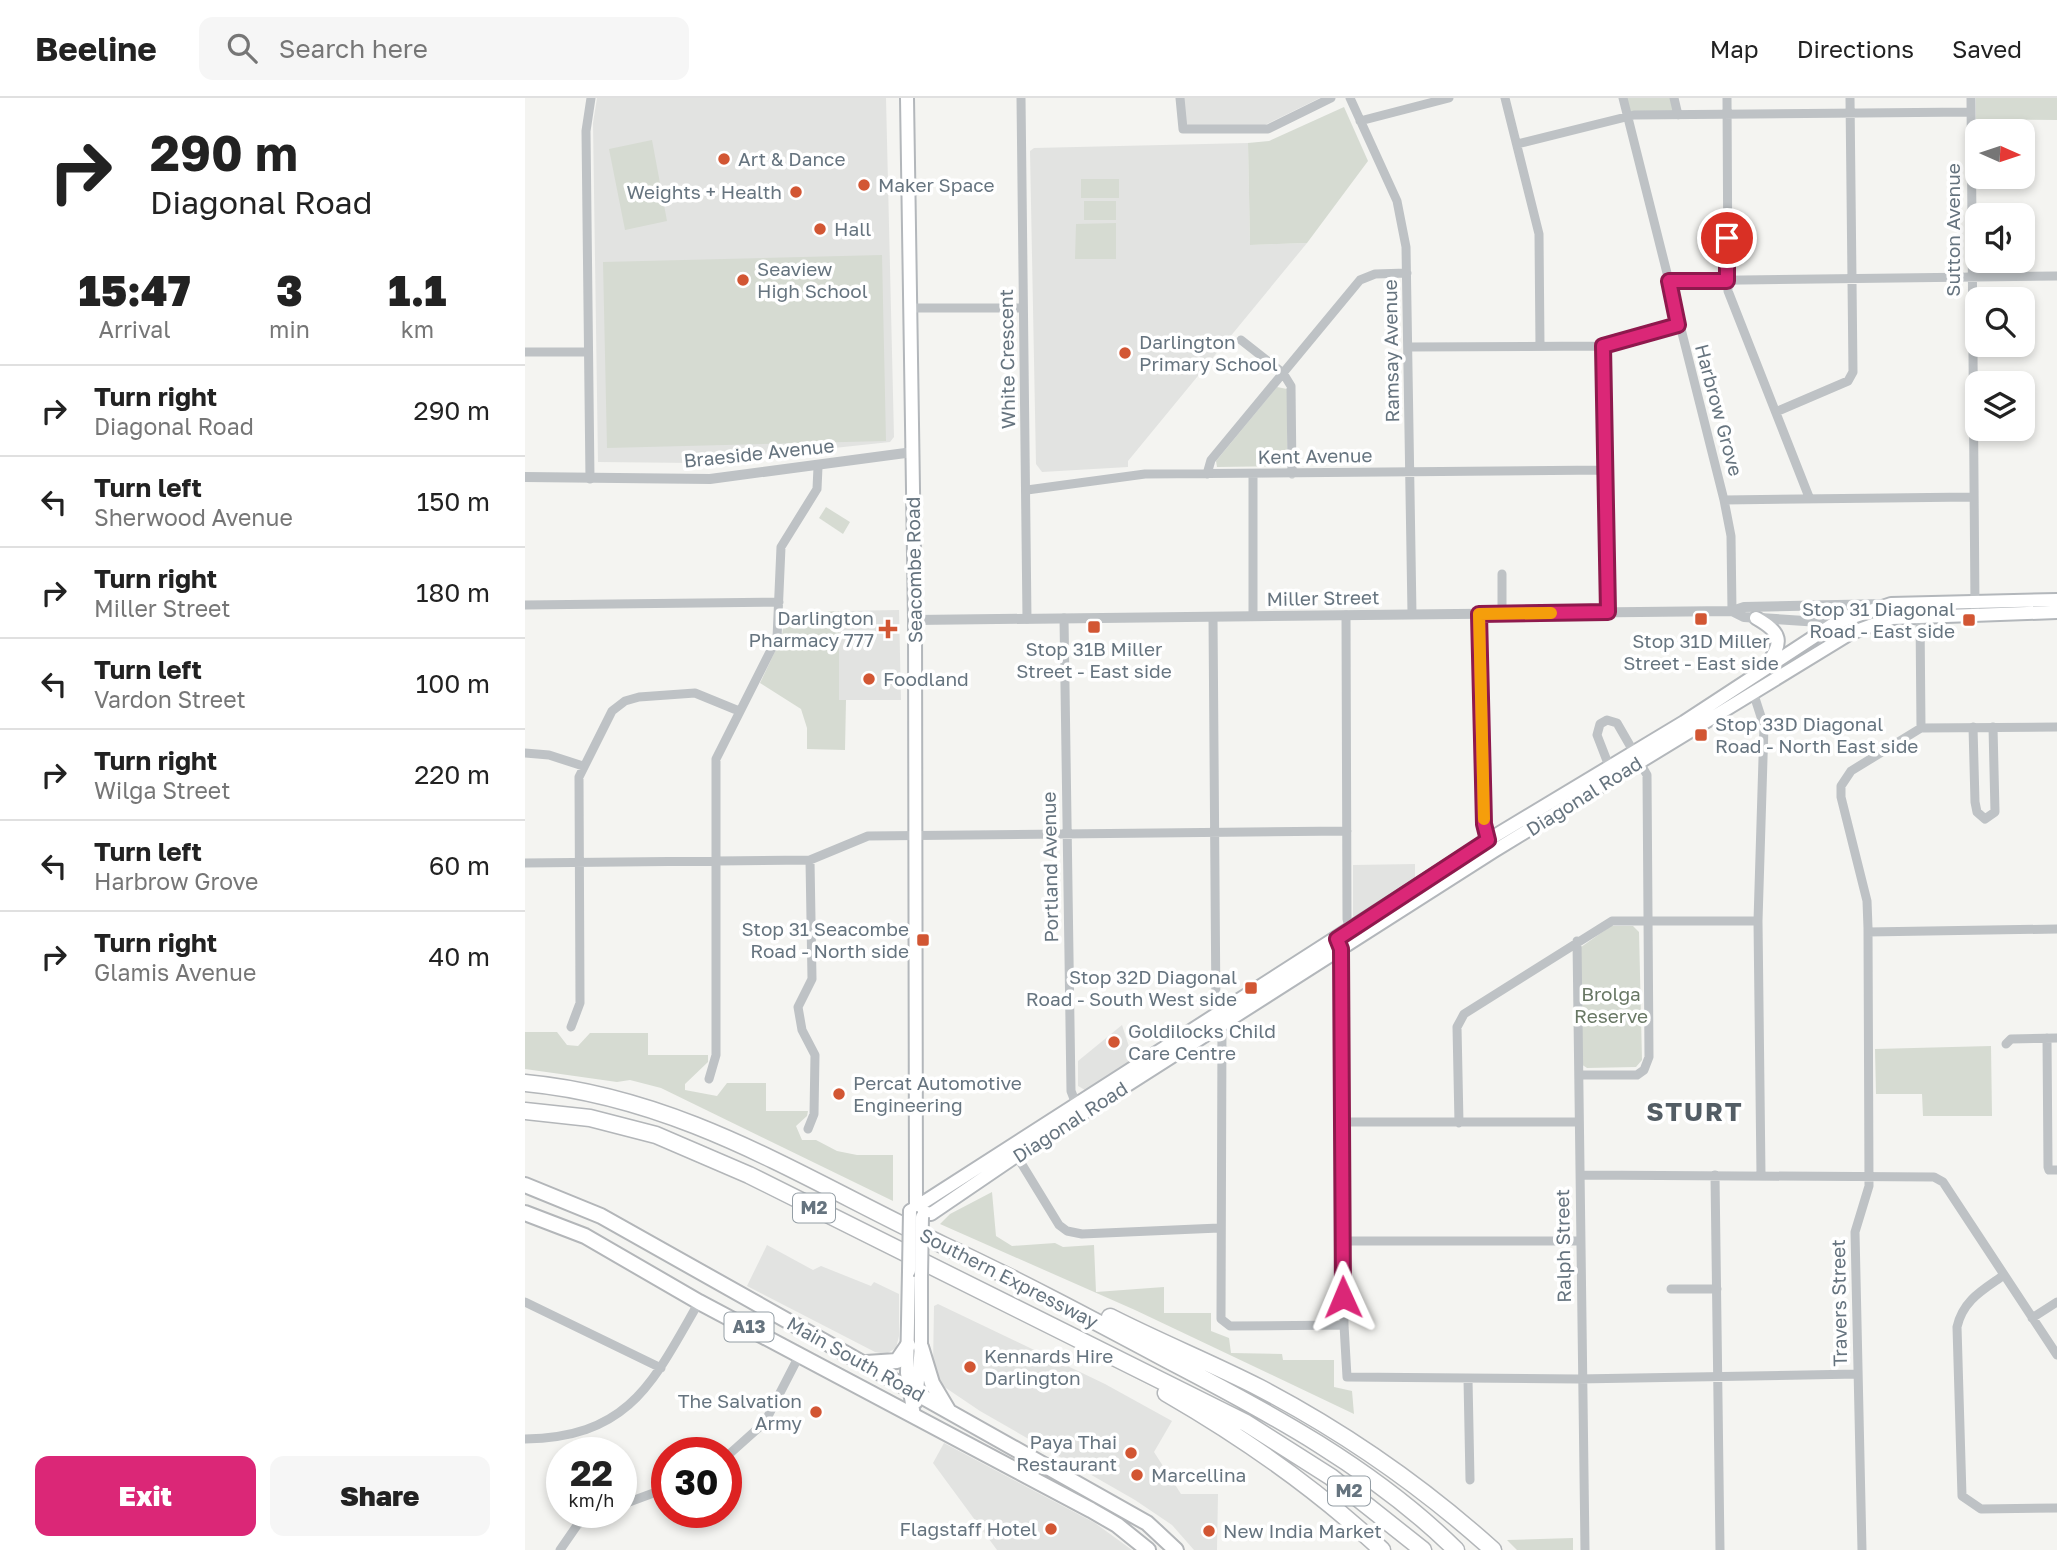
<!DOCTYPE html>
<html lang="en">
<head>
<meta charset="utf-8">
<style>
  body { margin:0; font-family:"Golos Text",sans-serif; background:#f6f6f6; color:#222; height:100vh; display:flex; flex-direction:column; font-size:26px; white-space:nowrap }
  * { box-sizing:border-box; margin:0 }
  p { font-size:23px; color:#767676 }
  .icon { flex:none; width:38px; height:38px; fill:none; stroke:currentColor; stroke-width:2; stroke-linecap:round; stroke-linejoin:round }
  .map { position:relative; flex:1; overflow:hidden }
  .side { display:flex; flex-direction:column; background:#fff; width:525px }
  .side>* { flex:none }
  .banner { background:#fff; color:#222; overflow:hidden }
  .needle { width:46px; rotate:93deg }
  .fabs { position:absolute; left:1440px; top:21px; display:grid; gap:14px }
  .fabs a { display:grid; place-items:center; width:70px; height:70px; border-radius:14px; background:#fff; box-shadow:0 4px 10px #0003; font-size:35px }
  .speed { position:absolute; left:21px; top:1339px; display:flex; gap:14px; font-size:35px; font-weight:700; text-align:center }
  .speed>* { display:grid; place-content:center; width:91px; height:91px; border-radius:50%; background:#fff; box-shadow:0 4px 10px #0003; line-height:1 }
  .speed small { font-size:18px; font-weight:400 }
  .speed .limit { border:10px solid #d22; background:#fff; color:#111 }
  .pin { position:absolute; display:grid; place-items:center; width:60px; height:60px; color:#fff; margin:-30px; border:4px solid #fff; border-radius:50%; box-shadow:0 2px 7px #0007 }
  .me { position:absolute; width:77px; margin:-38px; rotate:359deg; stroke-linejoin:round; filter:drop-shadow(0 0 5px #0008) }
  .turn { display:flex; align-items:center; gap:24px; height:147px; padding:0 35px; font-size:32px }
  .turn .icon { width:91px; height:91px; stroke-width:2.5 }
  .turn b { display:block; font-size:49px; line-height:60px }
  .eta { display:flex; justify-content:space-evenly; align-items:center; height:119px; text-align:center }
  .eta b { font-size:42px; font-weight:800; line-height:49px }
  .primary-button { display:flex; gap:14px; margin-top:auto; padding:14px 35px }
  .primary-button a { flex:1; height:80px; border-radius:14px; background:#db2777; color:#fff; font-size:28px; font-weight:800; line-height:80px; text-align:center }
  .primary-button a+a { background:#f6f6f6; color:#222 }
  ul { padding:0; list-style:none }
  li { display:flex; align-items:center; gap:21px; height:91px; padding:0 35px; border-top:2px solid #e0e0e0 }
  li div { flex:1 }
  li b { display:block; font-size:26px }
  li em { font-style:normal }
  header { display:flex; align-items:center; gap:42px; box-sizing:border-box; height:98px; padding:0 35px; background:#fff; border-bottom:2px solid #e0e0e0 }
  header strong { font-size:33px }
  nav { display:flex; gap:38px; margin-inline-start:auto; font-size:24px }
  .search { width:490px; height:63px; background:#f6f6f6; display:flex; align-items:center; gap:18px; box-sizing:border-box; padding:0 24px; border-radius:14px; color:#767676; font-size:26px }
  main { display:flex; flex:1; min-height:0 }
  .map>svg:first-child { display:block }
</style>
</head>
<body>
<header>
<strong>Beeline</strong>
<div class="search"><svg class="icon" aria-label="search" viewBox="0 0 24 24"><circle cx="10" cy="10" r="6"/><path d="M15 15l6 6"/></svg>Search here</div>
<nav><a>Map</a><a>Directions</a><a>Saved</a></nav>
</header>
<main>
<section class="side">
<div class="banner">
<div class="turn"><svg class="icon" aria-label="right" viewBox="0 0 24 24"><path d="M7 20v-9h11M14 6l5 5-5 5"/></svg><div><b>290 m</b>Diagonal Road</div></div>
</div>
<div class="eta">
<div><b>15:47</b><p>Arrival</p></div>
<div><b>3</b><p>min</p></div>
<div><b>1.1</b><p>km</p></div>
</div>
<ul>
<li><svg class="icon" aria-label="right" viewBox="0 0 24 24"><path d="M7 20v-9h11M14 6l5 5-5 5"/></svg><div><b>Turn right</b><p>Diagonal Road</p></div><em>290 m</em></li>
<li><svg class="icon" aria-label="left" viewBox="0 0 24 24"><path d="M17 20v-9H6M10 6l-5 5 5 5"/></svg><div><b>Turn left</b><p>Sherwood Avenue</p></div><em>150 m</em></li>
<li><svg class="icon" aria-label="right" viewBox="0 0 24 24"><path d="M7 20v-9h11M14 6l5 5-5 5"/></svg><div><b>Turn right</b><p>Miller Street</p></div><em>180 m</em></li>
<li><svg class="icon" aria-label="left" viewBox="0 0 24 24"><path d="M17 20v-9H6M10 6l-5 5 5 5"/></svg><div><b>Turn left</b><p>Vardon Street</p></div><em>100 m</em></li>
<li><svg class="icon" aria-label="right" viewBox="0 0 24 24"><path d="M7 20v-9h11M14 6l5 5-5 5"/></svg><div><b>Turn right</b><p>Wilga Street</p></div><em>220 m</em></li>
<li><svg class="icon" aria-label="left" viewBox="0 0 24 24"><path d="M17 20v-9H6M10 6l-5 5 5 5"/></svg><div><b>Turn left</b><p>Harbrow Grove</p></div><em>60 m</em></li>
<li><svg class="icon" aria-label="right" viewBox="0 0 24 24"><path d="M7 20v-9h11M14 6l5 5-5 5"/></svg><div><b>Turn right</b><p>Glamis Avenue</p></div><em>40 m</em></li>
</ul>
<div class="primary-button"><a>Exit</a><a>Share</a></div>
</section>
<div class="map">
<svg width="1532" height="1452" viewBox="0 0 1532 1452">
  <rect width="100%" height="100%" fill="#f4f4f1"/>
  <path fill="#e2e3e1" d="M72,0H361L369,339L365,344L170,365L73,364L68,25Z
    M658,0H795L736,29H664L658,21Z
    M723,45L725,147L782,145L603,363V369L517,374L511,366L505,53L509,50Z
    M374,512L376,602H314V513Z
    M890,766V785L833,822L828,818V767Z
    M597,927L608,961L560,992L553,988V963Z
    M242,1147L288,1172L296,1168L346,1188L349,1184L374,1196V1238L371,1250L361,1256L350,1254L222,1188Z
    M413,1206L580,1286L647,1323L629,1354L656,1396H693L692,1452H669L647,1427L610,1402L455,1313L415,1286L408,1269L409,1208Z
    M419,1345L570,1425L607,1452H472L408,1365Z"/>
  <path fill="#d6dbd2" d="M1100,0H1147L1151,14L1104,16Z
    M1451,0H1532V22L1451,21Z
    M819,9L843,63L782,145L725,147L723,45L744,43Z
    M127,42L142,123L100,132L84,51Z
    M556,81H594V100H556Z
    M559,103H591V122H559Z
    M591,125V161H550L551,126Z
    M357,157L361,343L82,350L78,164Z
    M752,289L762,291V368L692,369L691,363Z
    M301,409L325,424L318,436L294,420Z
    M314,513V602H321L320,652L282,651V630L276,611L235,585L257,539L259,516Z
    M1086,828H1108L1114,834L1117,962L1111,969L1062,970L1056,966V849Z
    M0,934H32L42,947L53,948L65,935H123V957H183V964L160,986V992L192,998L202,985H241V1013H283L282,1018L271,1028L277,1042H291L312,1053L332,1057H368V1103L136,990L105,982L92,984L0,971Z
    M1466,948L1467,1018H1398L1397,996H1351L1350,951Z
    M467,1094L471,1138L487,1148L530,1145L538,1149L569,1147L571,1194L639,1189V1215H686V1233L704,1240L706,1255L757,1256L758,1262H809V1289L827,1293L829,1316L610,1212L415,1126L425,1116Z
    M1048,1440V1452H992L982,1442Z"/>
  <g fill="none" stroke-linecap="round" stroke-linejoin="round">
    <defs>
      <path id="secondary" d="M382,0L390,522L391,1112L394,1115
        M1231,520C1257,535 1259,543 1241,568
        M391,1112L406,1116L491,1058L969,753L1326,535L1367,520L1532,514
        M385,1113L963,742L1159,624L1310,525L1366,506L1532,502
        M384,1173L382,1275L389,1318
        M391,1304L396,1249V1179"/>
      <path id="trunk" d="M0,1087L76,1118L622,1425L651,1452
        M0,1115L60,1138L174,1204L566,1412L592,1427L623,1452
        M396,1249L407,1285L423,1312
        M341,1265L372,1263L383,1247"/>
      <path id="motorway" d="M0,985C159,1000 280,1082 420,1148C495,1183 568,1222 641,1261C743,1314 848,1370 931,1452
        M0,1013L65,1020L131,1037L224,1077L721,1325L806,1379L898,1452
        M585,1219C634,1244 686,1265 735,1290C819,1334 898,1389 968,1452
        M641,1295C719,1340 791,1390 857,1452"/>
    </defs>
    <use href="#secondary" stroke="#b3b7bb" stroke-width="16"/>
    <use href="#trunk" stroke="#b3b6b9" stroke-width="18"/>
    <use href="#motorway" stroke="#b3b6b9" stroke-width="19"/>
    <path stroke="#bec2c5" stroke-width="9" d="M496,0L502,521
      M655,0L658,31H743L806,0
      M825,0L872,103L881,149L887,516
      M980,0L1014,136L1015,248
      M1098,0L1199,402L1206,438L1207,513
      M1149,0L1153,17
      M1202,0L1203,193L1284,399
      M1446,0L1450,509
      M835,23L924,0
      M992,46L1109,17L1446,14
      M1144,183L1532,178
      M386,210H498
      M716,242L758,275L766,288L767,376
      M1078,248L1083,514
      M884,249L1078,248L1153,227
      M0,254H63
      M1253,313L1323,283L1328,274L1325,0
      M682,376L686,362L835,182L850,176L882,175
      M728,377V518
      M65,381L61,33L66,0
      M502,392L620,376L1080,372
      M1199,402L1447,399
      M0,507L254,504
      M954,515L959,726L963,742
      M977,515V476
      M821,517L822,821L825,832
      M688,519L691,916
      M539,520L546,993L553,1011
      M1228,594L1239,628L1233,823L1236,1077
      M1448,629L1450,704L1452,714L1460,721L1470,714L1468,629
      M1396,630L1532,629
      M0,655L24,657L58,668
      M0,765L285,762L343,738L822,733
      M1343,834L1532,831
      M1052,843L1060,1452
      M816,851L819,1227L822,1279L1053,1281L1333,1276
      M697,927L696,1221L705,1228L819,1227
      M46,929L55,905L54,679L87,613L100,603L114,599L170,595L214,613
      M1522,940L1523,1069L1524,1072H1532
      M1481,946L1486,941L1532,940
      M1054,977H1112L1119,972L1124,959L1122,677L1092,625L1082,622L1075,626L1072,637L1084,668
      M184,981L191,957V661L252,540L256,449L292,391L293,369
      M819,1024H1054
      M934,1025L932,929L939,916L1087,823H1233
      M283,1031L289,1016L290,957L277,932L273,909L287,881L285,762
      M490,1055L534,1127L542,1133L557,1136L694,1130
      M1055,1077L1409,1079L1418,1084L1532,1257
      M1190,1077L1195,1452
      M818,1143H1055
      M1479,1177C1458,1192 1438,1202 1432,1229L1437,1398L1456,1411L1532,1410
      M1146,1191H1192
      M0,1204L136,1270
      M1507,1220L1532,1204
      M943,1281L945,1382
      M0,1341C105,1339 128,1284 174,1204
      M201,1359L240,1324L275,1256
      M96,1407L142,1390
      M35,1452L53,1426L80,1414
      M1337,1452L1330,1134L1344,1088L1343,830L1342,803L1316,699V688L1326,673L1396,630L1395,517"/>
    <path stroke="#bec2c5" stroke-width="10" d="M0,379L185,381L388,354
      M1207,513L1219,519L1310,525
      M390,522L1207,513L1219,509L1359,506"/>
    <use href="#secondary" stroke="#fff" stroke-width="12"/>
    <use href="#trunk" stroke="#fff" stroke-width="14"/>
    <use href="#motorway" stroke="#fff" stroke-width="16"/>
    <defs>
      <path id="secondary-bridge" d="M384,1173L385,1113
        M396,1179L397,1119"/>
    </defs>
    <use href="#secondary-bridge" stroke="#b3b7bb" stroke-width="16" stroke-linecap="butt"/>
    <use href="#secondary-bridge" stroke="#fff" stroke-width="12"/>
  </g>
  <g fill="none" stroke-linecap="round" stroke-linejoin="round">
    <defs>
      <path id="route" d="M818,1199L816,851L812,841L963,742L959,726L954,516L1083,514L1078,248L1153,227L1144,183H1202V140"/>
    </defs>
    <use href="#route" stroke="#8e194d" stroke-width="18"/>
    <use href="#route" stroke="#db2777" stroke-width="12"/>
    <path stroke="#f59e0b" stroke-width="12" d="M959,721L954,516L1026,515"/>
  </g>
  <g fill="#d25633" stroke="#fff" stroke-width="2.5">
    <circle cx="199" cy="61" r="7"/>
    <circle cx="339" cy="87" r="7"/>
    <circle cx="271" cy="94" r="7"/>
    <circle cx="295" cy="131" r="7"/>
    <circle cx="218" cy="182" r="7"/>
    <circle cx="600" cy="255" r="7"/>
    <rect x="1169" y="514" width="14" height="14" rx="3.5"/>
    <rect x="1437" y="515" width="14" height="14" rx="3.5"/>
    <rect x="562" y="522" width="14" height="14" rx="3.5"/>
    <path d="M359.5 520.5h7v7h7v7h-7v7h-7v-7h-7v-7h7z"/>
    <circle cx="344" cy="581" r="7"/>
    <rect x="1169" y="630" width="14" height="14" rx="3.5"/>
    <rect x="391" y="835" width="14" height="14" rx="3.5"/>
    <rect x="719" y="883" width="14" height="14" rx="3.5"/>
    <circle cx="589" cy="944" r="7"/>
    <circle cx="314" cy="996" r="7"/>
    <circle cx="445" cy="1269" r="7"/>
    <circle cx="291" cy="1314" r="7"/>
    <circle cx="606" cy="1355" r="7"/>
    <circle cx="612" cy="1377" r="7"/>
    <circle cx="526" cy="1431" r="7"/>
    <circle cx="684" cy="1433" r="7"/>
  </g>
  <g text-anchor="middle" stroke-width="7" stroke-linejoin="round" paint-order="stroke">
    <g fill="#fff" stroke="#949ea5" stroke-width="2">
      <rect x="268" y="1095.5" width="42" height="29" rx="5"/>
      <rect x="199.5" y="1214.5" width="49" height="29" rx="5"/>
      <rect x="803" y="1378.5" width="42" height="29" rx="5"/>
    </g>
    <g font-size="18" font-weight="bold" fill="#66747f">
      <text x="289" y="1116">M2</text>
      <text x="224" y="1235">A13</text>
      <text x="824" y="1399">M2</text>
    </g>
    <g font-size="19" fill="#66747f" stroke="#fff" text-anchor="start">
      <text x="213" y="68">Art &amp; Dance</text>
      <text x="353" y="94">Maker Space</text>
      <text x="257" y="101" text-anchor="end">Weights + Health</text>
      <text x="309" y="138">Hall</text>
      <text x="232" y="178">Seaview<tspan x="232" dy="22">High School</tspan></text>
      <text x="614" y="251">Darlington<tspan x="614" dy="22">Primary School</tspan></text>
      <text x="1430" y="518" text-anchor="end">Stop 31 Diagonal<tspan x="1430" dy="22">Road - East side</tspan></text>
      <text x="349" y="527" text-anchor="end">Darlington<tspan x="349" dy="22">Pharmacy 777</tspan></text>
      <text x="1176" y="550" text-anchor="middle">Stop 31D Miller<tspan x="1176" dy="22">Street - East side</tspan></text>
      <text x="569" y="558" text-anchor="middle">Stop 31B Miller<tspan x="569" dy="22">Street - East side</tspan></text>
      <text x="358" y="588">Foodland</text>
      <text x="1190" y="633">Stop 33D Diagonal<tspan x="1190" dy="22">Road - North East side</tspan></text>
      <text x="384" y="838" text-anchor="end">Stop 31 Seacombe<tspan x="384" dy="22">Road - North side</tspan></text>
      <text x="712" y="886" text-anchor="end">Stop 32D Diagonal<tspan x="712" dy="22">Road - South West side</tspan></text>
      <text x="603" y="940">Goldilocks Child<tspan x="603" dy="22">Care Centre</tspan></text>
      <text x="328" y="992">Percat Automotive<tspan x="328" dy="22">Engineering</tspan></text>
      <text x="459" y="1265">Kennards Hire<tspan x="459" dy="22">Darlington</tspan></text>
      <text x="277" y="1310" text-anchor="end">The Salvation<tspan x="277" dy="22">Army</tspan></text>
      <text x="592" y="1351" text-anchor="end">Paya Thai<tspan x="592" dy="22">Restaurant</tspan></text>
      <text x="626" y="1384">Marcellina</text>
      <text x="512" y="1438" text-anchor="end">Flagstaff Hotel</text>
      <text x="698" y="1440">New India Market</text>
    </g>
    <g font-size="19" fill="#66747f" stroke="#fff">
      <text transform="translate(1428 132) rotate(-90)" y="7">Sutton Avenue</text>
      <text transform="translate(866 253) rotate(-91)" y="7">Ramsay Avenue</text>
      <text transform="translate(482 261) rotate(-91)" y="7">White Crescent</text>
      <text transform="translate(1194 312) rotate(75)" y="7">Harbrow Grove</text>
      <text transform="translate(234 355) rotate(-6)" y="7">Braeside Avenue</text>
      <text transform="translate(790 358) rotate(-1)" y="7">Kent Avenue</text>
      <text transform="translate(389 472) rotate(-91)" y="7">Seacombe Road</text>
      <text transform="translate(798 500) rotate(-1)" y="7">Miller Street</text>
      <text transform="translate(1059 698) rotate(-32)" y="7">Diagonal Road</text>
      <text transform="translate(525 769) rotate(-91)" y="7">Portland Avenue</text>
      <text transform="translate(545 1024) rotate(-33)" y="7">Diagonal Road</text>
      <text transform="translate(1038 1148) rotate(-91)" y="7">Ralph Street</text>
      <text transform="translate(484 1180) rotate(27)" y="7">Southern Expressway</text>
      <text transform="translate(1314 1205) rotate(-91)" y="7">Travers Street</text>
      <text transform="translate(331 1261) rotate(29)" y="7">Main South Road</text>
    </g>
    <g font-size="19" fill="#687764" stroke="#fff">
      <text x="1086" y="903">Brolga<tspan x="1086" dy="22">Reserve</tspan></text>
    </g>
    <g font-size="26" font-weight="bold" letter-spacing="2" fill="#535d65" stroke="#fff">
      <text x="1170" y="1023">STURT</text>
    </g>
  </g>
</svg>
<div class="fabs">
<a><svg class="needle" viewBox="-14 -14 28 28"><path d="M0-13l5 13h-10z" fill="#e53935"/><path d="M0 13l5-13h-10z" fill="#767676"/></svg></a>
<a><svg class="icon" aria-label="sound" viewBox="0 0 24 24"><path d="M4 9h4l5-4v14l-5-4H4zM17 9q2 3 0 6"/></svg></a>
<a><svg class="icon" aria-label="search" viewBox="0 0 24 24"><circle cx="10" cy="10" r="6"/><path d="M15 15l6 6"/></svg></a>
<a><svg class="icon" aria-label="layers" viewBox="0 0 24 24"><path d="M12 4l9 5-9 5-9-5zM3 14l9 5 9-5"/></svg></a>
</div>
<div class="speed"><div>22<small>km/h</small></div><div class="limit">30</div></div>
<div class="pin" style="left:1202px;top:140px;background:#d93025"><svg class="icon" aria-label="arrive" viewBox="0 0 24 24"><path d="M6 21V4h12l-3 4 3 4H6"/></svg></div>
<svg class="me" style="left:818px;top:1199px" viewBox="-20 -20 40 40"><path d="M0-17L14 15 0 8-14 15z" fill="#db2777" stroke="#fff" stroke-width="4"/></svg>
</div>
</main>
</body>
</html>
